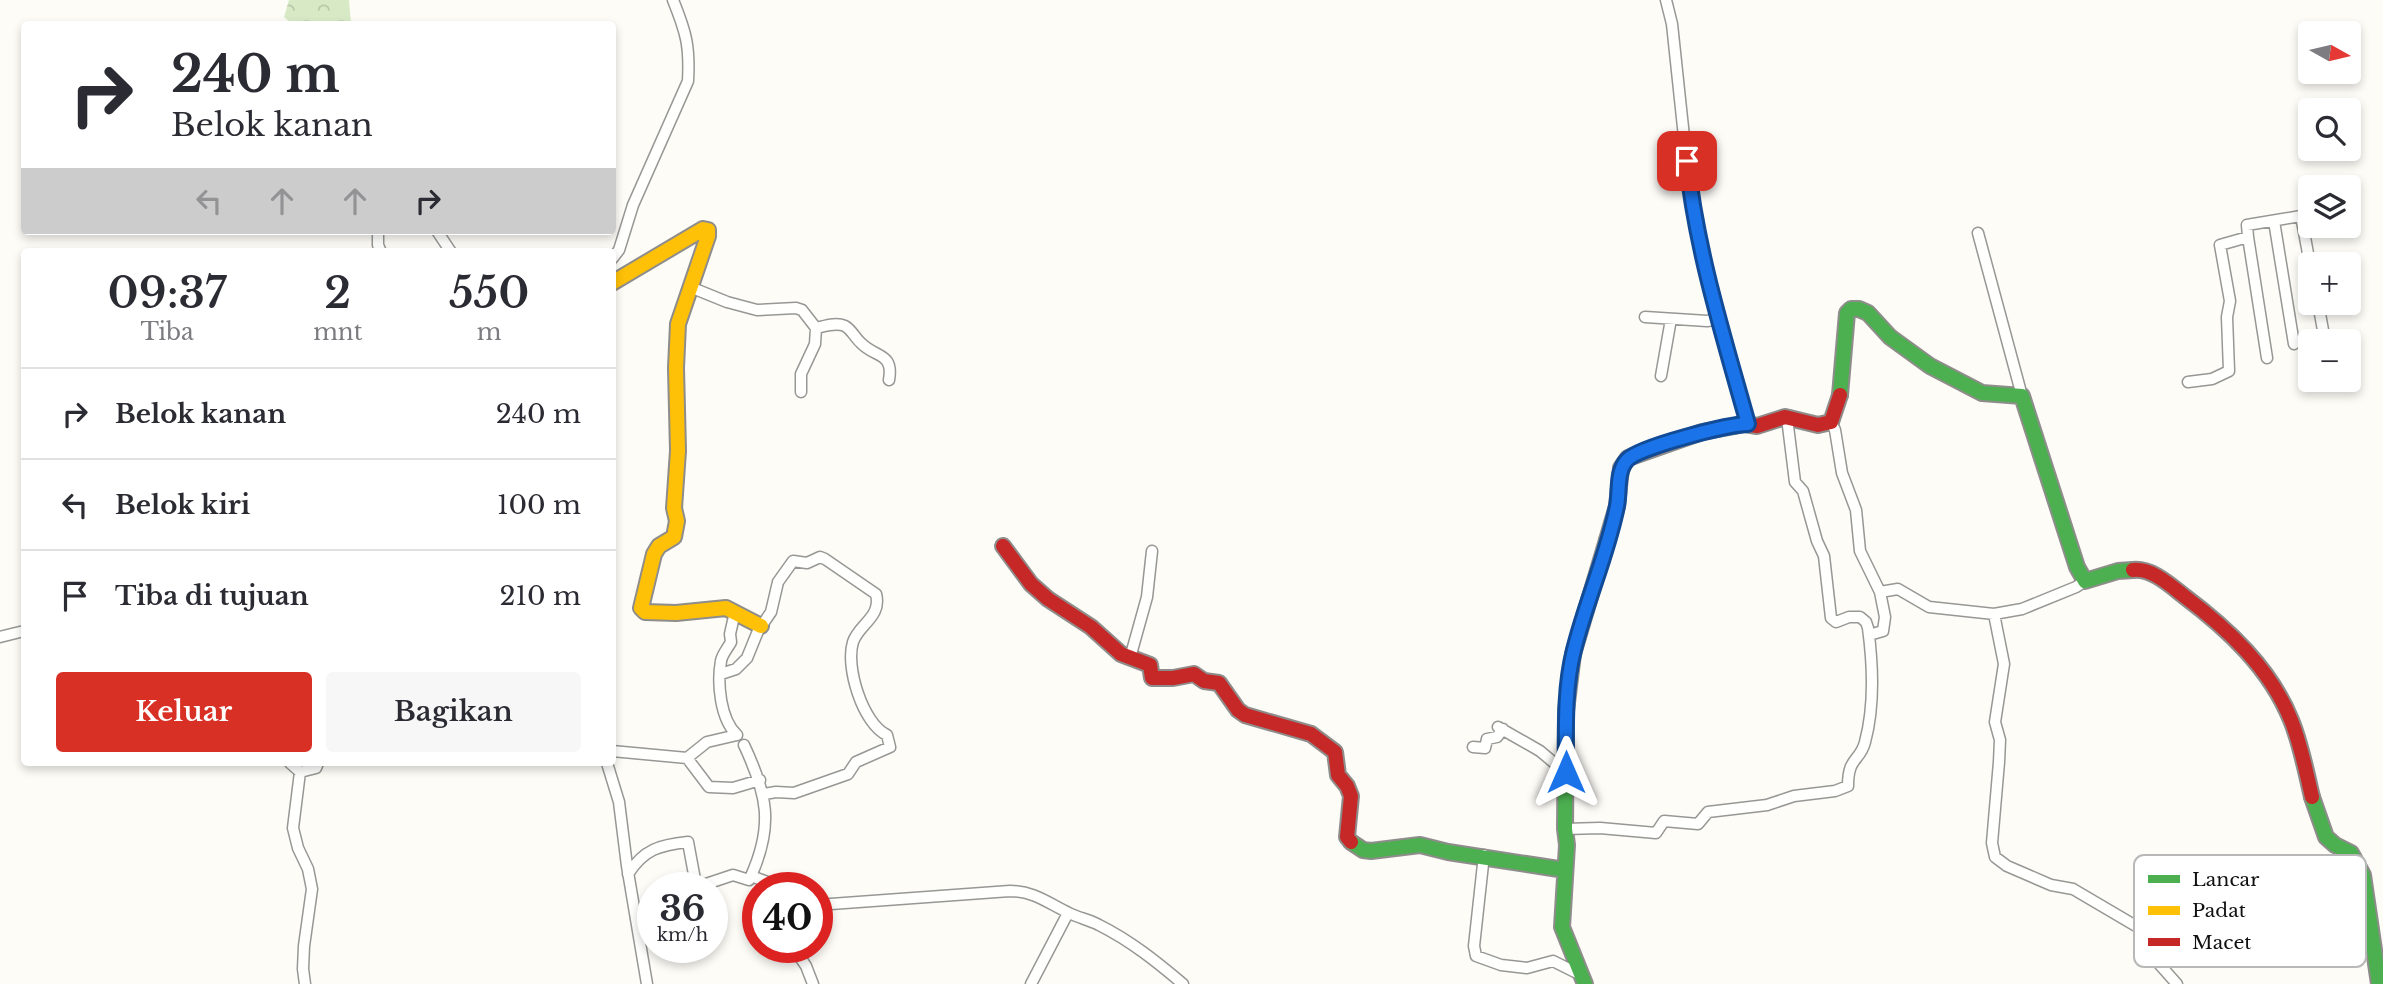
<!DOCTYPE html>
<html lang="id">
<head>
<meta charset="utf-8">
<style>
  body { margin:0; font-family:"Libre Baskerville",serif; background:#f7f7f7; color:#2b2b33; height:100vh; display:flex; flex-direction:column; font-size:26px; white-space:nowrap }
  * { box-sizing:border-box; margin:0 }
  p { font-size:23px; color:#7c7c81 }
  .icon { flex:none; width:38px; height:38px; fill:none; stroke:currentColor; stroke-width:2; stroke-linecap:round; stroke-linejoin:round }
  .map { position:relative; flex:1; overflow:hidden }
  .sheet { position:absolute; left:21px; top:248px; width:595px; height:518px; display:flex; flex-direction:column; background:#fff; border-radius:7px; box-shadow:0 4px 10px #0003 }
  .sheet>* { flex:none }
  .top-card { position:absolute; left:21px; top:21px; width:595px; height:214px; border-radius:7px; box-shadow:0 4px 10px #0003; background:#fff; color:#2b2b33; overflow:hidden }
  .needle { width:46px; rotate:98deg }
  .controls { position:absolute; left:2298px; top:21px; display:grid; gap:14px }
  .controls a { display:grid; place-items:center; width:63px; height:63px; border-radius:7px; background:#fff; box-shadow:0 4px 10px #0003; font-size:35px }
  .speed { position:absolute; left:637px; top:872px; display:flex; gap:14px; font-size:35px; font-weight:700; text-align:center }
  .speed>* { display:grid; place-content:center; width:91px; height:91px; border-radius:50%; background:#fff; box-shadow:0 4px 10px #0003; line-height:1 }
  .speed small { font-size:18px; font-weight:400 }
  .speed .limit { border:10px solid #d22; background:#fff; color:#111 }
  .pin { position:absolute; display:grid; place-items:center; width:60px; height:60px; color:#fff; margin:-30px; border-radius:14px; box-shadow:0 4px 10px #0006 }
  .me { position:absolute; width:77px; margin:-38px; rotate:0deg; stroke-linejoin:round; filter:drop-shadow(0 0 5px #0008) }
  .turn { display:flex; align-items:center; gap:24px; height:147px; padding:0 35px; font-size:32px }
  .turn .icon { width:91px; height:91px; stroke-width:2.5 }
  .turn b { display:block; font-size:49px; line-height:60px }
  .lanes { display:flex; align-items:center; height:66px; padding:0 35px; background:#0003; justify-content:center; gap:35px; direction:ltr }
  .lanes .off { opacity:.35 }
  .eta { display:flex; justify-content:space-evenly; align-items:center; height:119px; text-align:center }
  .eta b { font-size:42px; font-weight:600; line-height:49px }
  .cta { display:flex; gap:14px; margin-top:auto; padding:14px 35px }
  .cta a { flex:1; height:80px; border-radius:7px; background:#d93025; color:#fff; font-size:28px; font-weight:600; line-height:80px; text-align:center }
  .cta a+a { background:#f7f7f7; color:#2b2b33 }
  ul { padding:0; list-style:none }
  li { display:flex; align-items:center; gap:21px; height:91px; padding:0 35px; border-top:2px solid #e1e1e2 }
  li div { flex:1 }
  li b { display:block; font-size:26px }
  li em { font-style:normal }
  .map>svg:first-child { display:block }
</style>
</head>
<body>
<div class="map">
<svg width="2383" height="984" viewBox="0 0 2383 984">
  <defs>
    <pattern id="forest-crowns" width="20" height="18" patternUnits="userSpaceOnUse" patternTransform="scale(1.75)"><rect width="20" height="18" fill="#d8eac5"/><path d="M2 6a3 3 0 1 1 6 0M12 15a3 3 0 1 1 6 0" fill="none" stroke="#b8c8a8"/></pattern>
  </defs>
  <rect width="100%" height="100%" fill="#fdfcf7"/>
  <path fill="url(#forest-crowns)" d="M289,0H349L351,24H292L284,17Z"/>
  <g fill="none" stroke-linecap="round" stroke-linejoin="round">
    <defs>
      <path id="street" d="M1666,0L1672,24L1689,184L1718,319L1749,424
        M2274,221L2294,344
        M378,231V245L381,252
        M437,231L451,252
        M1978,233L2022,396
        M2248,237L2267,358
        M612,259L619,250L633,205L688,81C690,46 686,32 673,0
        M690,287L727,302L757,310L796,308L802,310L816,328
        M2318,303L2325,341
        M1645,317L1707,321L1718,319
        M1661,376L1671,319
        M2188,382L2212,379L2229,371L2227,317L2230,301L2220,245L2248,237L2247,225L2301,216L2310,264
        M801,392V374L815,344L816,328C825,326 836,322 845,326C852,330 855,338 861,343C875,358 894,352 889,380
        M1831,422L1835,430L1842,473L1856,510L1860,551L1880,592L1885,617L1883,631L1869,635
        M1880,592L1898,589L1929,607L1994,614L2022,609L2076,587L2085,581
        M735,612L730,634L731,642C728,648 722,654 721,661C717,683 720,719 737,735
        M1994,614L2004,664L1995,722L2000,740L1999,762L1992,843L1995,857L2007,866L2051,885L2073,889L2141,929L2144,947L2177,984
        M0,637L24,631
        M1130,658L1147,597L1152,551
        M721,674L736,669L747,658L758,631L771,612L778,582L793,561L807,563L820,557L825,559L876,594C882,617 859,624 853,642C845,667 863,724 887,735L890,747L856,762L848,774L794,793L776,792L764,794
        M1498,727L1540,751L1565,772
        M744,745C767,794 774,825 751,876L781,887
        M1473,747L1485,748L1487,739L1497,737L1503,729
        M612,751L687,758L707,742L737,735
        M687,758L709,787L733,788L760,780
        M290,763L300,772L293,828L298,848L308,869L312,889L304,946L303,969L305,984
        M607,763L619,802L627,866L647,984
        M300,772L316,768L318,763
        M1565,829L1600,828L1656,833L1664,821L1698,824L1708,812L1767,805L1794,796L1835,791L1848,786C1848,756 1860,762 1865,742C1875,705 1873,665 1868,628L1866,622L1860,617H1849L1836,622L1831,618L1824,556L1817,541L1803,491L1795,482L1787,418
        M1484,855L1474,946L1476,956L1501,965L1527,968L1553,961L1581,975
        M628,874C644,849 660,845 688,842L696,885H703L733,875L749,880L751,876
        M817,905L1010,891C1034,891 1048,903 1069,913C1079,918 1090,920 1099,925C1131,941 1157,962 1183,984
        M793,947L806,966L813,984
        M1031,984L1068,913"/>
      <path id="fast" d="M1840,395L1847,313L1851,309H1859L1868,313L1890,337L1930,366L1982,393L2022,396L2077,567L2085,581L2118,571L2133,570
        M2312,797L2326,837L2335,845L2351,853L2363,875L2379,984
        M1351,842L1363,850L1371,851L1420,845L1448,852L1565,870
        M1585,984L1562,927L1567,845L1565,829L1566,711L1573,654L1607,540"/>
      <path id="slow" d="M612,283L703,229L708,230V236L678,324L676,368L678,451L674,508L677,521L674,537L659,546L654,554L641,608L645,612L676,613L726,608L761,626"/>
      <path id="jam" d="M1607,540L1617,506L1621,468L1628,458L1702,432L1745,424L1757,426L1785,417L1818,425L1831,422L1840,395
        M1003,546L1031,584L1048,599L1091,627L1121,654L1150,665L1152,678H1173L1194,674L1204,681L1219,683L1238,710L1245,715L1311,734L1335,752L1338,775L1347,786L1351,796L1347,837L1351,842
        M2133,570C2152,568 2170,585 2184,596C2228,629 2270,668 2291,720C2301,744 2306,772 2312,797"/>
    </defs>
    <use href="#street" stroke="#979795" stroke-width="13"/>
    <use href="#fast" stroke="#8e8d8b" stroke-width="18"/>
    <use href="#slow" stroke="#8e8d8b" stroke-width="18"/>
    <use href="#jam" stroke="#8e8d8b" stroke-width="18"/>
    <use href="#street" stroke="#fffffe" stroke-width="10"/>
    <use href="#fast" stroke="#4caf50" stroke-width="14"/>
    <use href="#slow" stroke="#ffc107" stroke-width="14"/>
    <use href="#jam" stroke="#c62828" stroke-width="14"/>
  </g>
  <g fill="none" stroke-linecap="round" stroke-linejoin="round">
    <defs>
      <path id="route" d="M1566,772C1566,732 1564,689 1574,650C1586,601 1607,556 1617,506C1620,492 1616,472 1627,460C1639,447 1729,424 1748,424C1724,338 1696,250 1687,161"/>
    </defs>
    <use href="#route" stroke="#114b97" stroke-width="18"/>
    <use href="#route" stroke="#1a73e8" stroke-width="12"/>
  </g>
  <rect x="2134" y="855" width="232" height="112" rx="10" fill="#fff" stroke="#b8b8b8" stroke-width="2"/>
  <rect x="2148" y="875" width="32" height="8" fill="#4caf50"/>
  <rect x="2148" y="906" width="32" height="9" fill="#ffc107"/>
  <rect x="2148" y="938" width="32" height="8" fill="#c62828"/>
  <g font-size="19" fill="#111">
    <text x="2192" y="886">Lancar</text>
    <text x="2192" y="917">Padat</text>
    <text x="2192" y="949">Macet</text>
  </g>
</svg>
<div class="controls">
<a><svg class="needle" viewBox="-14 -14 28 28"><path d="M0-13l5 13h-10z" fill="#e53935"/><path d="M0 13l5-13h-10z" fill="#7c7c81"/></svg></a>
<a><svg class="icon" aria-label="search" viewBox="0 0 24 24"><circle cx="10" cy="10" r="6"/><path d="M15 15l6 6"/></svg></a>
<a><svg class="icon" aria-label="layers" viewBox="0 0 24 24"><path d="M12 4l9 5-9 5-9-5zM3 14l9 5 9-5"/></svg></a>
<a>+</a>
<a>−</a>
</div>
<div class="speed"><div>36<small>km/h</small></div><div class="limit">40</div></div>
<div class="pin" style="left:1687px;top:161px;background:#d93025"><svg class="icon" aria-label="arrive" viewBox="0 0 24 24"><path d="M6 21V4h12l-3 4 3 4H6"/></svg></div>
<svg class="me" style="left:1566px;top:772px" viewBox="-20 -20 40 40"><path d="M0-17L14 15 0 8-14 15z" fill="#1a73e8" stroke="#fff" stroke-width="4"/></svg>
<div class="top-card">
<div class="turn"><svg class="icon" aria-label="right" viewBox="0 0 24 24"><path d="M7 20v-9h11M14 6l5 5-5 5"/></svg><div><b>240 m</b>Belok kanan</div></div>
<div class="lanes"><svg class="icon off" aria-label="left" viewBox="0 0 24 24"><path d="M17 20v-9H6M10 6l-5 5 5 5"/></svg><svg class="icon off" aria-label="ahead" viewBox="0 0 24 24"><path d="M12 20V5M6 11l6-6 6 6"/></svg><svg class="icon off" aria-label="ahead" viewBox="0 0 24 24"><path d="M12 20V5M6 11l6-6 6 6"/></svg><svg class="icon" aria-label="right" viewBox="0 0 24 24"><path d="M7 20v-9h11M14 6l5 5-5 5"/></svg></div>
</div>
<section class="sheet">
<div class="eta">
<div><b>09:37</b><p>Tiba</p></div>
<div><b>2</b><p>mnt</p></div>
<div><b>550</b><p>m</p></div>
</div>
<ul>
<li><svg class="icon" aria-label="right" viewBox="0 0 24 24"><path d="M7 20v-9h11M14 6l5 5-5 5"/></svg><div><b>Belok kanan</b></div><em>240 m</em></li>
<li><svg class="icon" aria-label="left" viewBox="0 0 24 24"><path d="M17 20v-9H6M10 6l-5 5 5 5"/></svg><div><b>Belok kiri</b></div><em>100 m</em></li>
<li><svg class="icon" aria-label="arrive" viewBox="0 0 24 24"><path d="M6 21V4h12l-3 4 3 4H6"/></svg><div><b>Tiba di tujuan</b></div><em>210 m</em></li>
</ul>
<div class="cta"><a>Keluar</a><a>Bagikan</a></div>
</section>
</div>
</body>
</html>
